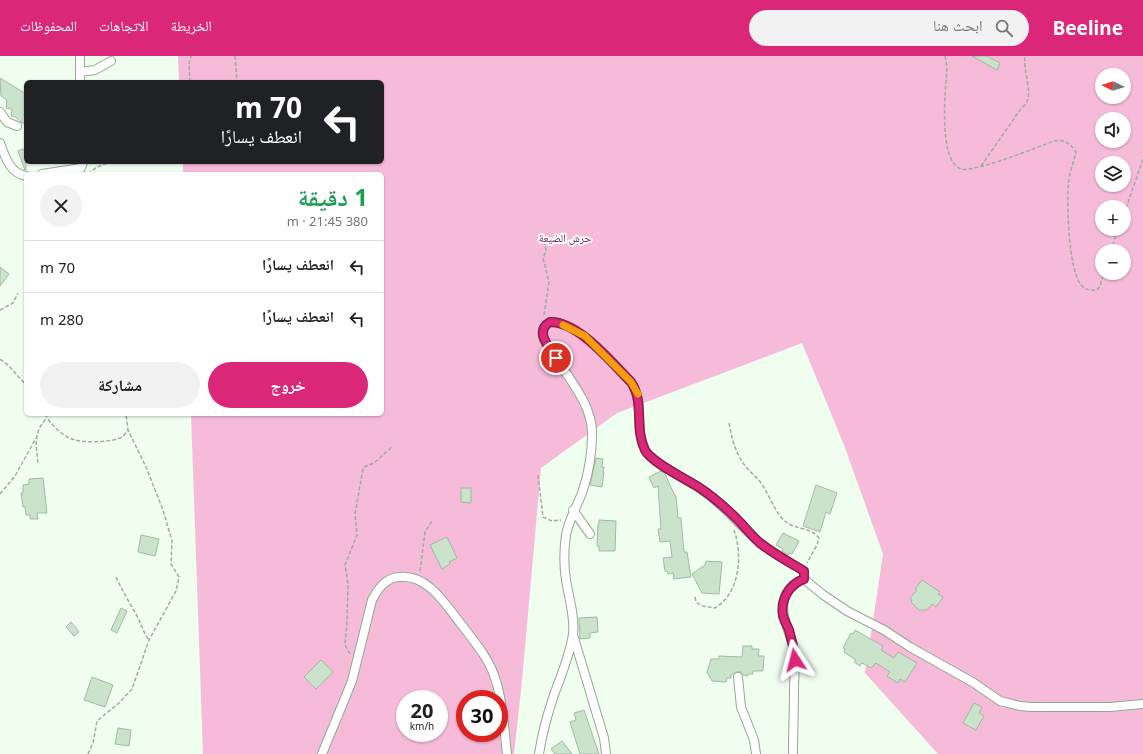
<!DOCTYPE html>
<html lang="ar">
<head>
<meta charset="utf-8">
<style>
  body { margin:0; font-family:"Noto Sans","Noto Naskh Arabic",sans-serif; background:#f2f2f2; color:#222; direction:rtl; height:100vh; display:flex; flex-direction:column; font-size:15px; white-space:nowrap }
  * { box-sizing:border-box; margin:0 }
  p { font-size:13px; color:#767676 }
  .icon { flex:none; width:22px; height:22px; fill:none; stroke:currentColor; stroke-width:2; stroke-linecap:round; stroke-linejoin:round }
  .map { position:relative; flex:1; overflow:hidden; direction:ltr }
  .sheet { position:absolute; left:24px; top:116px; width:360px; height:244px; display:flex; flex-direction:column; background:#fff; border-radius:6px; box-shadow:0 1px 3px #0004; direction:rtl }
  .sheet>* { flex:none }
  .top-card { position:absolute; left:24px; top:24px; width:360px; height:84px; border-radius:6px; box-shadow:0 1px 3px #0004; direction:rtl; background:#202124; color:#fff; overflow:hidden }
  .needle { width:26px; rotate:275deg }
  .tools { position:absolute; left:1095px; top:12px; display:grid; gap:8px }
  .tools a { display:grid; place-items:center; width:36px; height:36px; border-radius:50%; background:#fff; box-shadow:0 1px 3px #0004; font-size:20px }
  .speed { position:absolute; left:396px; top:634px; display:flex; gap:8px; font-size:20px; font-weight:700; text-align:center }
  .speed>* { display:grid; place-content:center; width:52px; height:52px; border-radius:50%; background:#fff; box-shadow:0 1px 3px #0004; line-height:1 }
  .speed small { font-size:10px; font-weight:400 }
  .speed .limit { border:6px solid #d22; background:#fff; color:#111 }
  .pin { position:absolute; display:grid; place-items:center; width:34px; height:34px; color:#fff; margin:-17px; border:2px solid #fff; border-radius:50%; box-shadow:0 1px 4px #0007 }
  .me { position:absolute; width:44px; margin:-22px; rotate:351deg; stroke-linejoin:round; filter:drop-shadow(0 0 3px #0008) }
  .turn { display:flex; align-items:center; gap:14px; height:84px; padding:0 16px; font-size:18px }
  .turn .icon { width:52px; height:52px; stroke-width:2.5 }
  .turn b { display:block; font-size:28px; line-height:34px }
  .round { display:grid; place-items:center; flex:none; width:42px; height:42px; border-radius:21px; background:#f2f2f2 }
  .summary { display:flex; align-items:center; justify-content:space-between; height:68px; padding:0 16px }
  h1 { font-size:24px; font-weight:700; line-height:30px; color:#1e9e55 }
  .button { display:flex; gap:8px; margin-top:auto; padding:8px 16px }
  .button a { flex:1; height:46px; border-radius:24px; background:#db2777; color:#fff; font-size:16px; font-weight:700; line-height:46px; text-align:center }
  .button a+a { background:#f2f2f2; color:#222 }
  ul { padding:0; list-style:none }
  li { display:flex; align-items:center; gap:12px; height:52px; padding:0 16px; border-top:1px solid #e0e0e0 }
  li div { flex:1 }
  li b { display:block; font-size:15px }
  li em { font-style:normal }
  header { display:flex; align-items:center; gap:24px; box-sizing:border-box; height:56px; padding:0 20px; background:#db2777; color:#fff }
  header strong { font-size:19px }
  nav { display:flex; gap:22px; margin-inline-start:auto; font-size:14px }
  .search { width:280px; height:36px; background:#f2f2f2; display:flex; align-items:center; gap:10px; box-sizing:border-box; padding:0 14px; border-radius:22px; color:#767676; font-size:15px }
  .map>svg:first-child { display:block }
</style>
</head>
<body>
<header>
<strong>Beeline</strong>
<div class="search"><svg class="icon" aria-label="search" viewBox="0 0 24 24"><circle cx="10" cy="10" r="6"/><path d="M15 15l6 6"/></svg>ابحث هنا</div>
<nav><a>الخريطة</a><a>الاتجاهات</a><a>المحفوظات</a></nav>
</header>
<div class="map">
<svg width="1143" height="698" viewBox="0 0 1143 698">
  <rect width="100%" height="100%" fill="#f0fef0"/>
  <path fill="#f5bbd9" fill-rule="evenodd" d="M178,0H1143V698H938L865,617L883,498L844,389L802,287L617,357L541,412L522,625L514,698H203L191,358H382V118H183V106H382V26H179ZM1102,19H1124V41H1102ZM1102,63H1124V85H1102ZM1102,107H1124V129H1102ZM1102,151H1124V173H1102ZM1102,195H1124V217H1102ZM405,643H439V677H405ZM465,643H499V677H465Z"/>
  <path fill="#cbe2cb" stroke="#a3b9a3" d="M972,0H987L1000,7L997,14Z
    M0,22L26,38V67H22L16,61L11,60L12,53L6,52L7,44L1,40Z
    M26,92V114H25L18,95Z
    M0,211L9,218L0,230Z
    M596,402L603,403L602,411H604L603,416H604L602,431L590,429Z
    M661,415L665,418L675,440H676L678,462H681L684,496H687L691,521L674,523L673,517L668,518L667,515H665L663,502L672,501L670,485L660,486L658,473H661L658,430L654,432L649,421Z
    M43,422L47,457H37L38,463H30V459H26L25,451H23L21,437H23V429L29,428V423Z
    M816,429L837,437L830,458L826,456L820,476L803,470Z
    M461,432H471V447L461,446Z
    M599,464L616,465L615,495H599V490H597L598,468H599Z
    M783,477L799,485L792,498L789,497L788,499L782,495L783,493L776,489Z
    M141,479L159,483L155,500L138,496Z
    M447,481L457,502L449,506L450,508L442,513L430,489Z
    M706,505L722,506L719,538L702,537L692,518L705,509Z
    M922,524L940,536L938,538L943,541L936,551L932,548L927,554H919L911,546L912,544L910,542L917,534L915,533Z
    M121,552L127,555L117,577L111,574Z
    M597,561L598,576L590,577V582L580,583L579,562Z
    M71,566L79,576L74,580L66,571Z
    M855,574L883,590L881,594L894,602L898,596L917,607L905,626L900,623L898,627L887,620L890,616L876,607L871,612L862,607L860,610L854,606L856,604L844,596L845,593L843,592L851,577L853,578Z
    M743,590H752V593H759L758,600H764L763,615H753V618H748V620L743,619L741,616H737L731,619V622H727L726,626L712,625L707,616L711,603H719V600L742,601Z
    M321,604L333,616L316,633L304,621Z
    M92,621L113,629L105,651L84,644Z
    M974,647L982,651L979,657L984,660L976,674L963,667Z
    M584,654L599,698H580L570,666L576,664L574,657Z
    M118,672L131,674L129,690L115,688Z
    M562,685L572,698H555L551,693Z"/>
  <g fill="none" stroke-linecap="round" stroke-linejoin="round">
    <defs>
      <path id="street" d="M80,0V26
        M80,16L95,14L111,5
        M0,56L7,66L17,70
        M0,87C5,101 10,117 26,120
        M42,118L81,112L83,106
        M573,454L590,478
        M573,579L604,682L606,698
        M738,621L741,651L754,684L756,698
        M322,698L352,625L372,544C378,533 385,522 399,521C428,518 445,548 461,568C473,584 487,600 494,619C503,644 504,673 507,698
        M539,698C542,678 548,656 555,636C562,618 570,598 573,578C575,561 569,542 566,524C564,511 564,493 566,479C569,462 578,449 583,434C589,416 592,395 592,377C592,349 570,324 556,302C552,296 547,290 544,284C541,276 543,270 550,266C578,265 612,307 631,326C645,347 634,372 645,394C651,406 686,423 699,432C723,447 739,469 760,487C774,498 789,506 804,515V523L822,538L847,555L884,574L910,591L974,627L1000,645L1020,650L1032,651H1110L1143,648
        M793,698C793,677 794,655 794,634C794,620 796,607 794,594C791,577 780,561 784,544C786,534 795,526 804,523"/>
    </defs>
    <use href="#street" stroke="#92a892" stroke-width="10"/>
    <path stroke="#a0aca0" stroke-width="1.5" stroke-dasharray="4 2" stroke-linecap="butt" d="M235,0L237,26
      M945,0L947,11C946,31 937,104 961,113C973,117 1038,91 1054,85C1064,83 1070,87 1076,96C1074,105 1071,113 1069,122C1066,143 1068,216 1082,230C1086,234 1091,235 1097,234L1100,230L1104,217
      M190,26L189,8L191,0
      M981,110L1020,54C1022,51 1026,49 1027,46C1032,36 1023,14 1025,0
      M88,118L97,111L110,106
      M1124,158L1143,103
      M1111,195L1118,173
      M0,254L13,247L18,237
      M544,259L549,226L543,202L546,195L545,188
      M0,303L9,310L26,329
      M45,358C51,369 63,381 75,384C84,387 115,386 122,381C124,380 126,376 128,374L126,358
      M729,367C732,384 736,399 747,412C752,418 759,423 763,430C770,441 776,458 786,466C796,474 811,471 819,482L817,489L807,507
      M38,407C36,389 33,376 47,362
      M538,419L543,461L552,465L561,464
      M0,438L15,420L36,382
      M420,515L425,476L432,465
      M116,521C122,534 129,546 136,558C141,567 143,576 149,584
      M695,541L696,546L702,550L715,552C740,537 743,499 734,474
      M350,598L345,589L347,565L348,528L345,509L357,479L355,458L363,413L364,411L374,407L393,390
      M88,698L93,687L97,665L119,647L132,633L149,584L176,535L179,521L171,508L172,485L163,454L146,411L128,374"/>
    <use href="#street" stroke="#fff" stroke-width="8"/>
  </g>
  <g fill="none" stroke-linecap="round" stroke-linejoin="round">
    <defs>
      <path id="route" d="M556,302C549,291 534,275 550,266C578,265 612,307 631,326C645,347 634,372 645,394C651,406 684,422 697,430C711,439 725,451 737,463C745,471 752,480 760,487C774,498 789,506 804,515V523C790,528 780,543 783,560C784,564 787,569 789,574C792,584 794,594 795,604"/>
    </defs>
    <use href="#route" stroke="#8e194d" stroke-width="10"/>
    <use href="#route" stroke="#db2777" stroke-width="7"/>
    <path stroke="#f59e0b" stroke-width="7" d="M563,269L585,280L631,326L638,338"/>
  </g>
  <g text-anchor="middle" stroke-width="4" stroke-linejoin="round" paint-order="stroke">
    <g font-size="11" fill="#661749" stroke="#fff">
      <text x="565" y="186">حرش الضيعة</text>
    </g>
  </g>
</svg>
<div class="tools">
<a><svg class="needle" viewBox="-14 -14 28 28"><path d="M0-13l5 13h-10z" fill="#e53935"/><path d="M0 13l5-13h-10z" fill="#767676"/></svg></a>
<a><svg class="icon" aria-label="sound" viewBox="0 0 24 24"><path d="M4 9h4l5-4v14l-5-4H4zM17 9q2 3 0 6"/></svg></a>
<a><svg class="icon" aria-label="layers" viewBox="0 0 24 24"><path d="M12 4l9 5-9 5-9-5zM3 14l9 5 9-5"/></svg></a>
<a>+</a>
<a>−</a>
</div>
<div class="speed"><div>20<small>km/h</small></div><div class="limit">30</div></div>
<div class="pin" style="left:556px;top:302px;background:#d93025"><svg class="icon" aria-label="arrive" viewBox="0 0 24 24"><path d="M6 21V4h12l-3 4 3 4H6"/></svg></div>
<svg class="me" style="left:795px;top:604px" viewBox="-20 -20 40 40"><path d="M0-17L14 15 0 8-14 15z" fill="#db2777" stroke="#fff" stroke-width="4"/></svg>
<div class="top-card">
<div class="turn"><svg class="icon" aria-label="left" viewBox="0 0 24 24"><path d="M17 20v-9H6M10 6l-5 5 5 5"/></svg><div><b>70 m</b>انعطف يسارًا</div></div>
</div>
<section class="sheet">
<div class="summary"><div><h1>1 دقيقة</h1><p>380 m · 21:45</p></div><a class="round"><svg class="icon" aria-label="close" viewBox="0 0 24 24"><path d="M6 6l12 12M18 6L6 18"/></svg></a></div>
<ul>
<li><svg class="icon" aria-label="left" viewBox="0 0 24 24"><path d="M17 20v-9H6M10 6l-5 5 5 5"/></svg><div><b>انعطف يسارًا</b></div><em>70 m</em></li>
<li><svg class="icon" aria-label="left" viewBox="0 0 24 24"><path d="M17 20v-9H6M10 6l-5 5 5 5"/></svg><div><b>انعطف يسارًا</b></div><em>280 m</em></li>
</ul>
<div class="button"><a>خروج</a><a>مشاركة</a></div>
</section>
</div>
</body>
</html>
